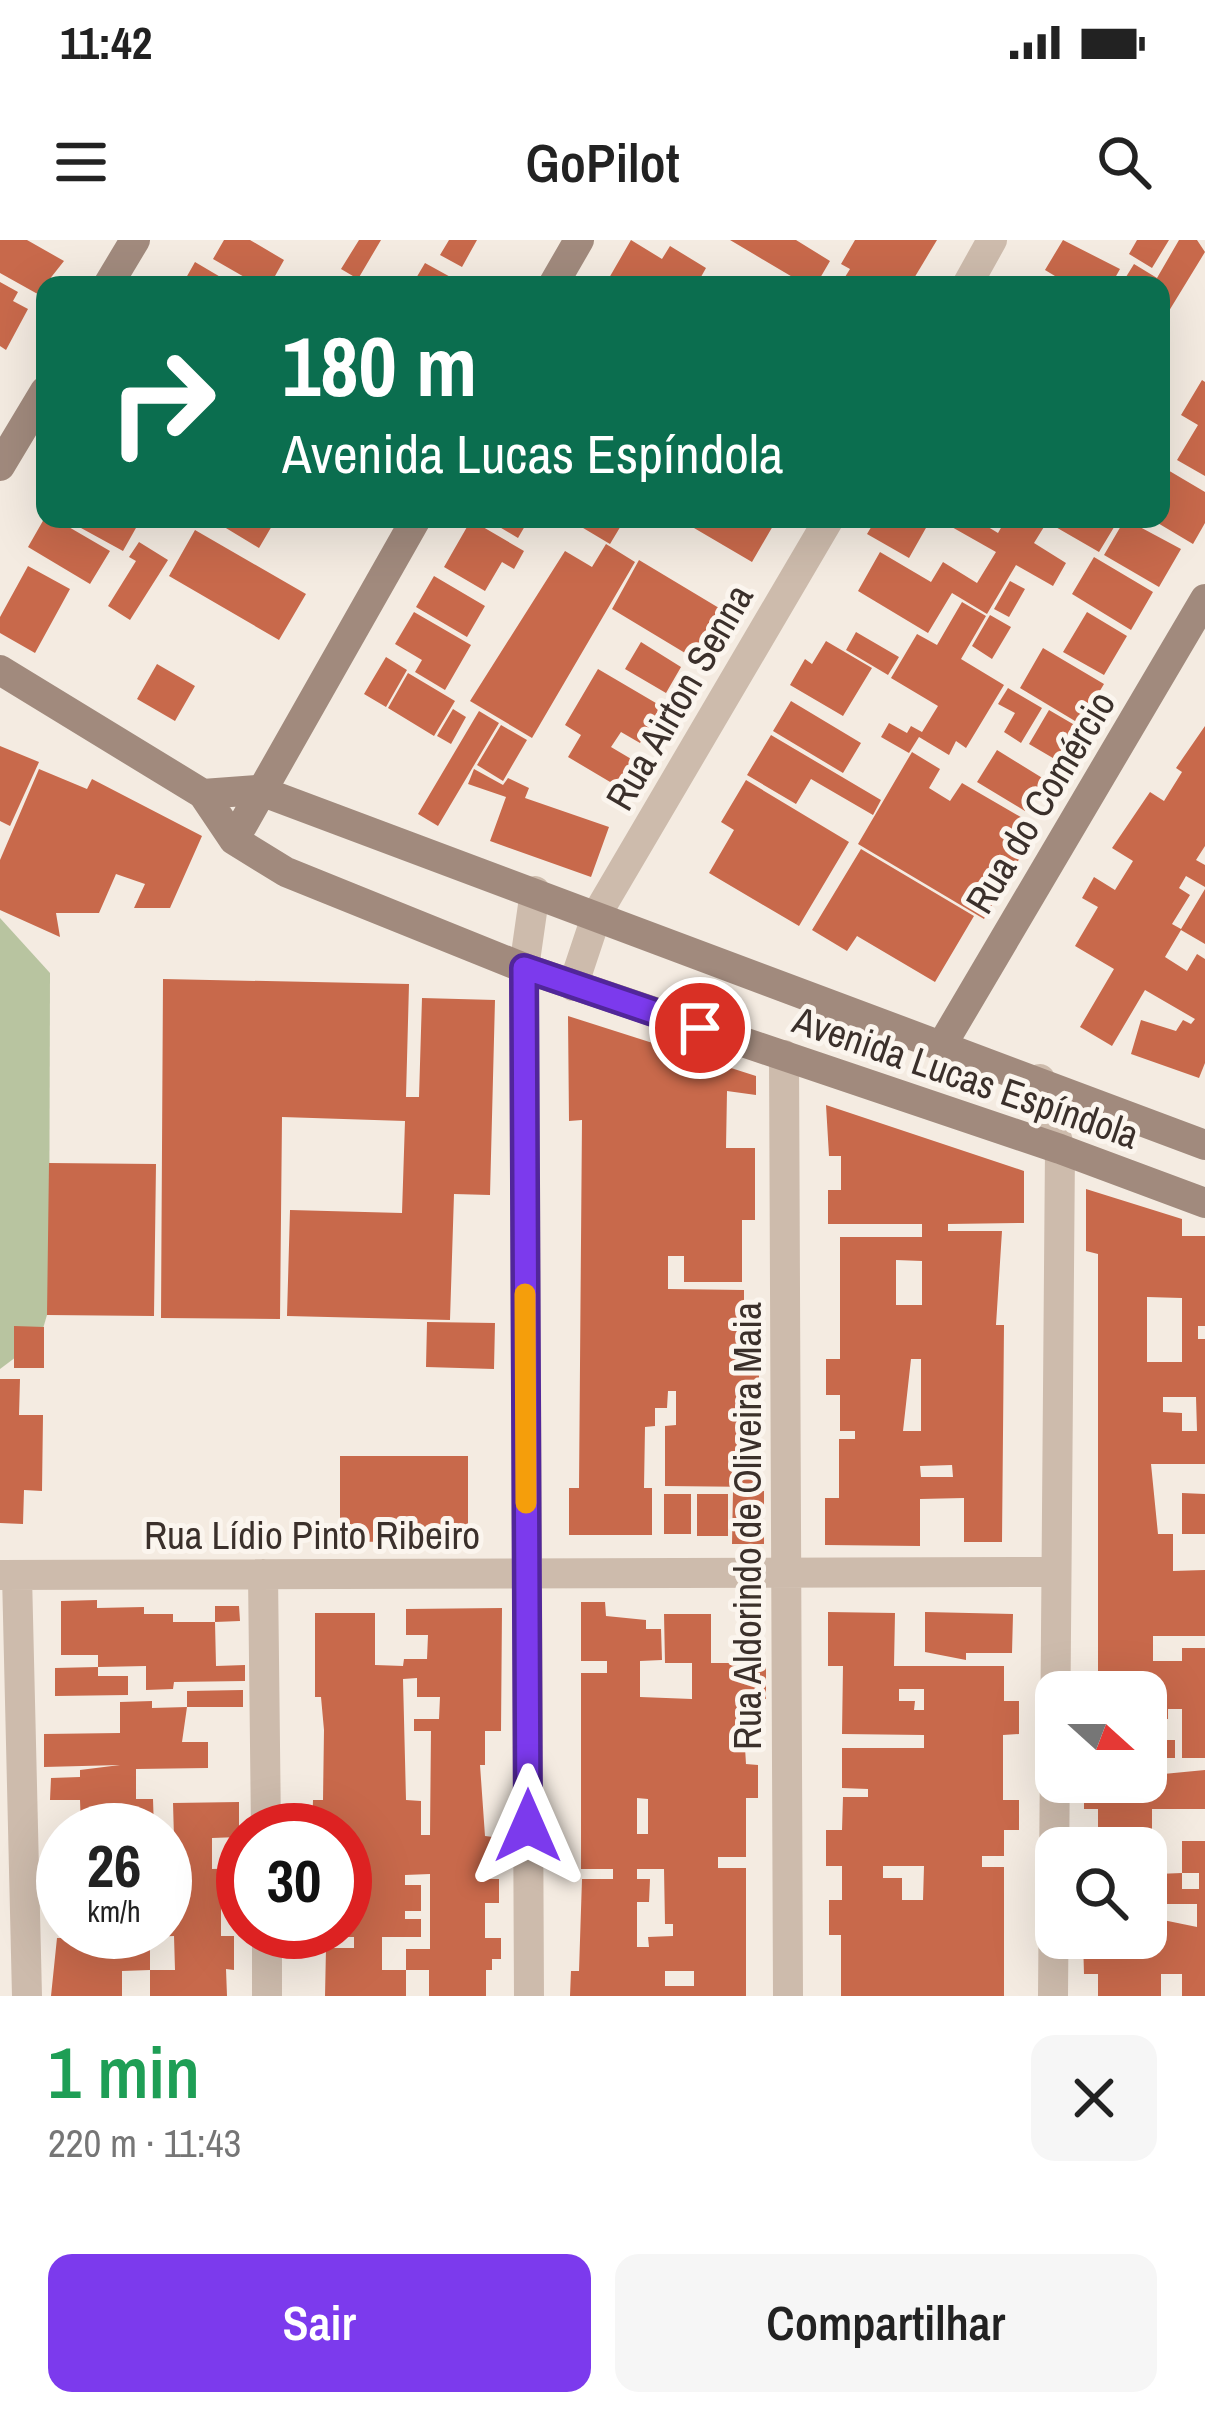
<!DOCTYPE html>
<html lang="pt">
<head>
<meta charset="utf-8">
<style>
  body { margin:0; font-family:"Archivo Narrow",sans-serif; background:#f6f6f6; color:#222; height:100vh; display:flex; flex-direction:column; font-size:45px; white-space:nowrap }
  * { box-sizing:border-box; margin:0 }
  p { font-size:39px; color:#767676 }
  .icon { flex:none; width:66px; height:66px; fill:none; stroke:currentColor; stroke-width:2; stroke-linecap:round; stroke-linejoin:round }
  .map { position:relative; height:1756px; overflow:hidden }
  .details { display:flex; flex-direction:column; background:#fff; flex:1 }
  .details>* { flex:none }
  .top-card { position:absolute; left:36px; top:36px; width:1134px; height:252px; border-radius:24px; box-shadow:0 12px 48px #0002; background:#0b6e4f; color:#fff; overflow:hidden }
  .needle { width:78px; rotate:111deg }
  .fabs { position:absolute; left:1035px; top:1431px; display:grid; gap:24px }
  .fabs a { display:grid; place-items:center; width:132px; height:132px; border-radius:24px; background:#fff; box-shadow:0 12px 48px #0002; font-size:60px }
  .speed { position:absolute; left:36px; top:1563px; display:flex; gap:24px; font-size:60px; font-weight:700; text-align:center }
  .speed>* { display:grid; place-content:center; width:156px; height:156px; border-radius:50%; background:#fff; box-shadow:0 12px 48px #0002; line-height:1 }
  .speed small { font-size:30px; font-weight:400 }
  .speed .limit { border:18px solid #d22; background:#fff; color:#111 }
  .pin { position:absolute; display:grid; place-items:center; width:102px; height:102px; color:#fff; margin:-51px; border:6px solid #fff; border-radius:50%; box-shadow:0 3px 12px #0007 }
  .me { position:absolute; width:132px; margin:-66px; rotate:0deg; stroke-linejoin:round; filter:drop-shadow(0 0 9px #0008) }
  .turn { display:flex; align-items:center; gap:42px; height:252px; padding:0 48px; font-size:54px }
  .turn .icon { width:156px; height:156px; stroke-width:2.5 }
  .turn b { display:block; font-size:84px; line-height:102px }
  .round { display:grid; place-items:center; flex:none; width:126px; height:126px; border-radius:24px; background:#f6f6f6 }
  .summary { display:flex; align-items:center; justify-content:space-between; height:204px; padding:0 48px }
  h1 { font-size:72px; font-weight:600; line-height:90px; color:#1e9e55 }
  .action { display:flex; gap:24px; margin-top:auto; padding:24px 48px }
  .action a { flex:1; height:138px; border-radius:24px; background:#7c3aed; color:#fff; font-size:48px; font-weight:600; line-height:138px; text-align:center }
  .action a+a { background:#f6f6f6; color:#222 }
  .status { display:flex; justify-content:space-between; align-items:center; height:84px; padding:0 60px; background:#fff; direction:ltr }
  .status svg { height:33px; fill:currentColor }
  header { display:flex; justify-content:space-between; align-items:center; height:156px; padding:0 48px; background:#fff; font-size:54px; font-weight:600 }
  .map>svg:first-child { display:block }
</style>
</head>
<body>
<div class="status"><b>11:42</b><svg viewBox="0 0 49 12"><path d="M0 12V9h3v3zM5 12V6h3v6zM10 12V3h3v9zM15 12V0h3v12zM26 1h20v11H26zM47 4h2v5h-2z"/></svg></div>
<header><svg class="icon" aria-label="menu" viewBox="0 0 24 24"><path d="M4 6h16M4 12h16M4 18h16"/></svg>GoPilot<svg class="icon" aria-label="search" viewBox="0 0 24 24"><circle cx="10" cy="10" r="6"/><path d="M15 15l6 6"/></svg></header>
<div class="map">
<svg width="1205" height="1756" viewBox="0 0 1205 1756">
  <rect width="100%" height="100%" fill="#f4ebe1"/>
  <path fill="#b8c4a0" d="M0,678L50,733L49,1068L40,1099L0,1129Z"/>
  <path fill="#c8694b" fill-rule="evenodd" d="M0,0H27L64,21L45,45L43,57L0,33Z
    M224,0H250L284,20L270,45H258L213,19Z
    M359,0H381L358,39L341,29Z
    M449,0H477L462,27L440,15Z
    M631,0L662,19L670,6L706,28L697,44L605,45Z
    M730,0H796L830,21L816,45H806Z
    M855,0H937L910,45H840L850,29L841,24Z
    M1063,0L1120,29L1111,45H1070L1045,30Z
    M1137,0H1169L1152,28L1129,14Z
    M1179,0H1197L1205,12L1161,84V45H1121L1134,24L1157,38Z
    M195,22L234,45H182Z
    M425,23L465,45H412Z
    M0,42L18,52L13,61L28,69L6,110L0,106Z
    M1202,140L1205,142V236L1177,220L1198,185L1181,175Z
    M1161,226L1205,252V283L1193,304L1151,279H1161Z
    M44,279H55L110,311L90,344L28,307Z
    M86,279H141L123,311L81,288Z
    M211,279H276L259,308Z
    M486,279H529L518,298Z
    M568,279H625L610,304Z
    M699,279H777L752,322L694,288Z
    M876,279H931L909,318L867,294Z
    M954,279H975L998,293L1006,279H1119L1099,312L1047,282L1034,303L1066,323L1053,346L1016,325L987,374L952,353L928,393L858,351L880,312L931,342L943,322L977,343L996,312L950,286Z
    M1125,279L1181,309L1159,347L1104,315Z
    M471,280L524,311L514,329L502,322L485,351L444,327Z
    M195,290L306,354L279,400L169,336Z
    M139,302L168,320L130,380L108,366L136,321L129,317Z
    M606,304L635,322L532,498L470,461L565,311L592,327Z
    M1094,317L1153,352L1131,390L1072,354Z
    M639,320L724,371L695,419L612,369Z
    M28,326L70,349L35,413L0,393V377Z
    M434,336L485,366L467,397L416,367Z
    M1010,341L1025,349L1009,377L994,369Z
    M962,362L986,376L961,419L1004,445L966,508L956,501L949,515L919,497L909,513L881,497L889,483L907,493L911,486L922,492L938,466L891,438L917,394L937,405Z
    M414,372L471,405L445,450L415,432L422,420L395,404Z
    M1087,372L1127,396L1104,435L1063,412Z
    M990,375L1011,387L992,419L972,406Z
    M856,392L899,417L888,435L846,410Z
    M826,401L872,428L843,476L790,445L805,419L812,424Z
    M641,402L681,427L666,453L625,429Z
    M1043,408L1104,444L1080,484L1020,448Z
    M386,417L407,430L386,467L364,454Z
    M157,424L195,446L175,481L137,459Z
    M598,429L661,466L640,503L621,492L611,507L643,526L627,552L568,517L581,495L565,485Z
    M408,433L455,461L434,496L388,468Z
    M1008,448L1042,468L1021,503L1004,492L1015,473L998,464Z
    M791,461L861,503L843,533L773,491Z
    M453,469L466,477L451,504L437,496Z
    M1049,470L1090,494L1070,528L1029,504Z
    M479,471L499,483L438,586L418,574Z
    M501,485L527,500L503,541L477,525Z
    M1205,486V606L1196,620L1205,625V647L1186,636L1179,648L1190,655L1172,684L1181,689L1205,649V704L1181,690L1165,717L1187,731L1197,714L1205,719V823L1199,838L1131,814L1141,780L1176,791L1183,780L1191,784L1195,779L1145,750L1112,806L1080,787L1114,729L1075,706L1098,667L1082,658L1094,637L1115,650L1133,621L1112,608L1150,552L1164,561L1182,532L1176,528Z
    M771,495L881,560L873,575L811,539L796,564L747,535Z
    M0,506L39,522L10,586L0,581Z
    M997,510L1044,539L1025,571L977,542Z
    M912,512L940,529L929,548L950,561L962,543L1038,587L984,679L858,604Z
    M39,529L87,549L92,539L202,596L170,668H134L145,644L116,634L99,673H56L60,697L0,670V620Z
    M474,529L503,545L508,538L529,548L525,558L609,587L591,637L490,601L506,557L468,544Z
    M746,540L849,602L799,686L709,633L734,590L721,582Z
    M861,609L974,676L935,742L857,696L847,711L812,690Z
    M163,739L409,744L406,857H419L422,758L495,760L490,955L454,954L450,1080L287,1076L290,970L402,973L405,881L282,877L280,1079L161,1078Z
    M568,776L756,836V855L727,851L726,908H755V980H742V1042H684V1016H668V1049L744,1050V1082H759V1186H737V1217H758V1247L665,1246V1186L676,1185V1151H668L667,1168H655V1186L645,1187L644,1248H652V1295H569V1248H579L582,880L569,881Z
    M826,865L1024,931V983L948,984V991H1002L996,1085H1004L1002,1302H964V1258L920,1259V1306L825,1305V1258H839V1199H855V1191H840V1155H826V1119H840V997H922V984H828V950H841V916H829ZM896,1020L922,1021V1065H896ZM911,1119H921V1191H903ZM952,1225L953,1237H921L920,1226Z
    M49,923L156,924L154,1076L47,1075Z
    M1086,949L1182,979V996H1205V1086H1198V1099H1205V1224H1151L1158,1294H1173V1331L1205,1330V1396H1153V1421H1182V1408H1205V1518H1182V1469H1168V1479H1154V1500H1175V1518H1153V1535L1205,1530V1569H1152V1601H1157V1634L1182,1633V1649H1199V1633H1182V1601H1205V1756H1182V1734H1161V1756H1098V1734H1084L1083,1699L1146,1698V1608H1098V1569H1084V1542H1146V1452H1098V1014L1086,1011ZM1147,1057L1182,1058V1122H1147ZM1163,1157H1196L1197,1191H1182V1173L1163,1172ZM1162,1664H1197V1687L1163,1680Z
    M427,1082L495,1083L494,1129L426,1127Z
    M14,1086L44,1087V1128H14Z
    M0,1139H20L19,1175H43L42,1251L24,1250L23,1284L0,1283Z
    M340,1216H468V1301L340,1302Z
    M733,1251H764V1304H732Z
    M1182,1253L1205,1254V1294H1182Z
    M664,1254H691V1294H664Z
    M697,1254H728V1296H697Z
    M97,1360V1368L144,1367V1374H173V1382H215L216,1426L245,1425V1441L174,1442L173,1449L146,1450V1426L98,1427V1415H61V1361Z
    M581,1362H605L606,1376L646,1380V1389H661L662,1420L640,1421V1457L692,1459V1423H665L664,1374H711V1423H766V1459H742L746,1524L758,1525V1558H746V1617H718V1628H746V1756H570L571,1731H579L582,1639H613V1629H581V1433H607V1421H581ZM637,1558L648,1559V1594H637ZM637,1629H664L665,1684H673V1696L648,1697L649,1707H637V1662H649L650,1639H637ZM665,1731H694V1746H665Z
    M215,1366H239L240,1381L215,1382Z
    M502,1368L501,1491H485V1525H480L485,1596L493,1597L492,1631H482V1639H499V1663H485V1698H501V1719H492V1730H486V1756H429V1730H406V1709H430V1634L405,1635V1645H421V1671H405V1679H421V1697H382V1730H406V1756H325L326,1708H354V1697H326V1692H345V1590H312L313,1560H323L324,1490L321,1457H315V1373H375V1425L403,1426L404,1419H427L428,1395H406V1369ZM417,1438V1457H440L439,1479H414V1491H431L430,1595H421V1561L406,1560L403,1439Z
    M828,1372L895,1373L894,1426H1004V1461H1019V1494L1003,1495V1560H1019V1590H1004V1616H982V1627H1004V1756H841V1695H829V1660H842V1626H826V1590H842L843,1557H868V1549L842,1548V1508H924V1495L842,1494L843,1426H828ZM899,1449H924V1470H914L915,1461H899ZM883,1626H924L923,1660H902V1638H883Z
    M925,1372L1013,1374L1012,1413H966V1420L925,1412Z
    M98,1427V1436H128V1455L55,1456V1428Z
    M243,1450V1467H187V1451Z
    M152,1461V1468L187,1467L182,1502H208V1528L136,1529V1559H153L154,1590H81L80,1560H50L51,1538L80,1537V1530L120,1525L44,1527V1494L120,1493V1462Z
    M239,1562V1597L212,1598V1629L243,1628V1664L221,1665V1696H234V1730L226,1729L227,1756H150V1730H175L174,1696L150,1697V1730L122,1731V1756H51L57,1698H68V1692H165V1598H174L173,1563Z"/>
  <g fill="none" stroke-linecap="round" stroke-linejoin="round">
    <path stroke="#cdbbac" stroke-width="30" d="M967,45L992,0
      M573,746L597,674L829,279
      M784,815L788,1756
      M1040,839L1060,909L1053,1756
      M263,1334L266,1590
      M0,1335L1056,1332
      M17,1335L27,1756
      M267,1692V1756
      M529,1756L524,728L535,651"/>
    <path stroke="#a18a7d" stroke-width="30" d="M108,45L135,0
      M553,45L579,0
      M0,226L45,151
      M0,430L203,554L234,600L286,632L524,728L1060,909L1205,963
      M203,554L258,550L1205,905
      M234,600L416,279
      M942,805L1205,359"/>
  </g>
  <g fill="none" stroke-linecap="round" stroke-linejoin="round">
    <defs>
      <path id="route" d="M528,1586L524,728L700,788"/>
    </defs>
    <use href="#route" stroke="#51269a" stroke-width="30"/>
    <use href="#route" stroke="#7c3aed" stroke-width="21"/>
    <path stroke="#f59e0b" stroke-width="21" d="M525,1054L526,1263"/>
  </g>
  <g text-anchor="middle" stroke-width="10" stroke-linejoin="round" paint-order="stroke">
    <g font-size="39" fill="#3b302b" stroke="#fbf5ee">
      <text transform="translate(679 457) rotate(-60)" y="14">Rua Airton Senna</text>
      <text transform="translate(1040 562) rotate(-59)" y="14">Rua do Comércio</text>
      <text transform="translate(966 837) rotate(19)" y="14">Avenida Lucas Espíndola</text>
      <text transform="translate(747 1286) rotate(-90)" y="14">Rua Aldorindo de Oliveira Maia</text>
      <text x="312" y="1309">Rua Lídio Pinto Ribeiro</text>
    </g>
  </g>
</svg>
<div class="fabs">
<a><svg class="needle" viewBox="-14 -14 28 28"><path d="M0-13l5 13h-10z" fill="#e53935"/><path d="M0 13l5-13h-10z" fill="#767676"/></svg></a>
<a><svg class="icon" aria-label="search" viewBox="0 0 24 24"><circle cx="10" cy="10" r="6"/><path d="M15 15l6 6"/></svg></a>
</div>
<div class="speed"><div>26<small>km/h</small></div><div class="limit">30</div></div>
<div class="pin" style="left:700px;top:788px;background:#d93025"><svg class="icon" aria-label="arrive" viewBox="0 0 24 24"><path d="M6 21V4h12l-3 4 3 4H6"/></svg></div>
<svg class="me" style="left:528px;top:1586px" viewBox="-20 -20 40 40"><path d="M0-17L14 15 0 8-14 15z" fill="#7c3aed" stroke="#fff" stroke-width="4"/></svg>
<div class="top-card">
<div class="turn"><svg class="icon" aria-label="right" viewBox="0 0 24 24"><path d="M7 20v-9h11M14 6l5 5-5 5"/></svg><div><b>180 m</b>Avenida Lucas Espíndola</div></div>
</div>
</div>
<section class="details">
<div class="summary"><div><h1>1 min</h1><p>220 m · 11:43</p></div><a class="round"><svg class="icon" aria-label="close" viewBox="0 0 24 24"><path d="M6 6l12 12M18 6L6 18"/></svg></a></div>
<div class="action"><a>Sair</a><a>Compartilhar</a></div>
</section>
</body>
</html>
